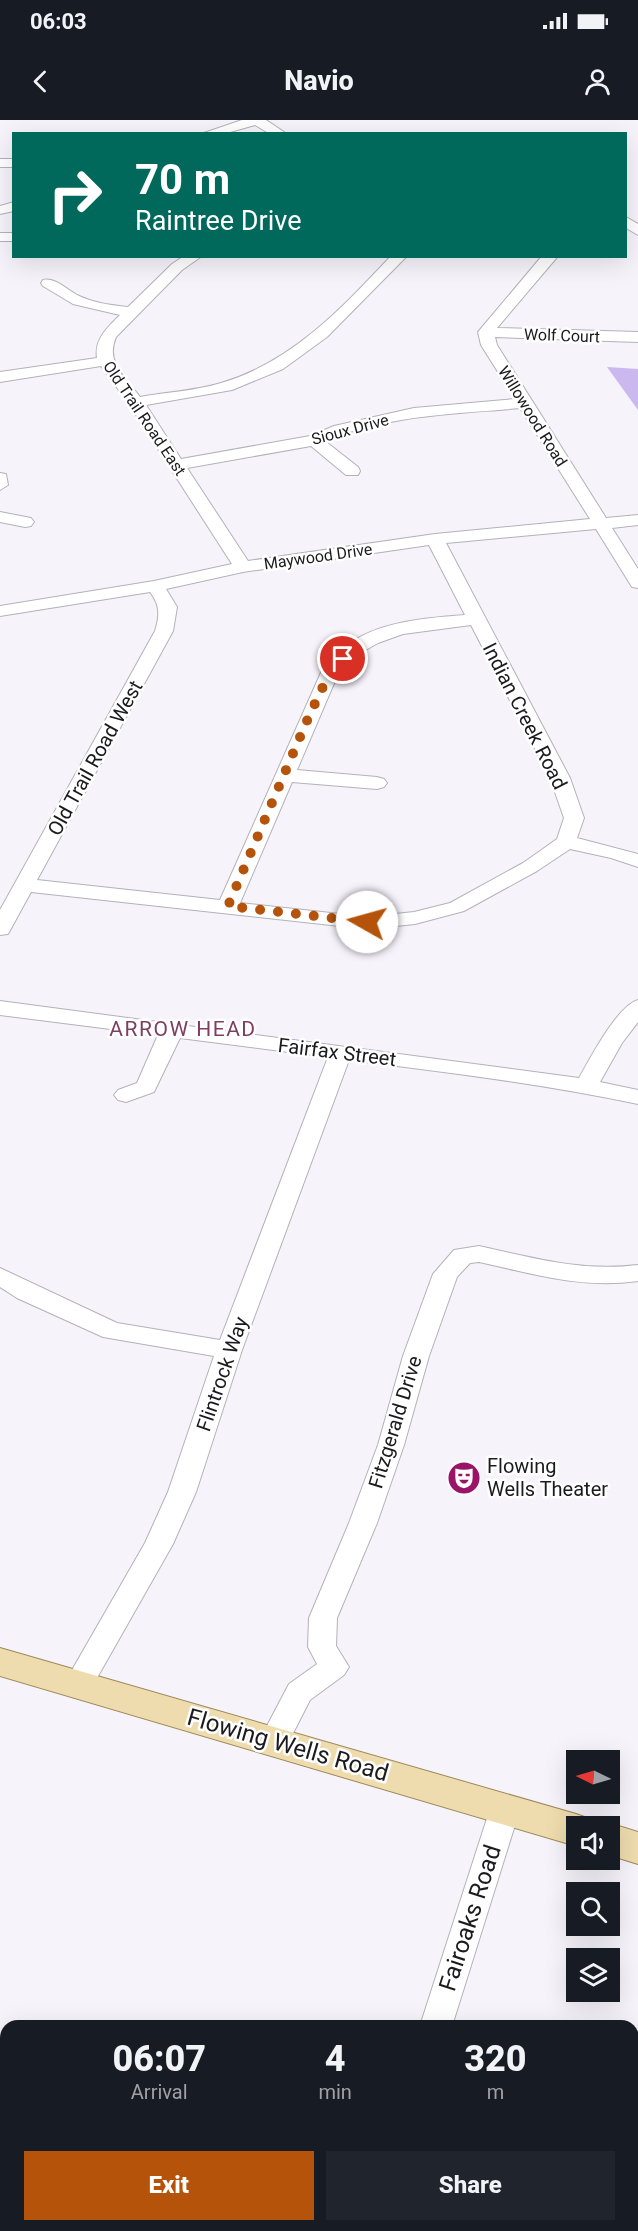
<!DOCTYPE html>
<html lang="en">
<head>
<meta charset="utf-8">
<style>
  body { margin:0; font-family:Roboto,sans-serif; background:#20242c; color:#f1f3f6; height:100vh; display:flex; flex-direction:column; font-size:22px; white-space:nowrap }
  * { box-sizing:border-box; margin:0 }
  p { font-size:20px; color:#9ea1a6 }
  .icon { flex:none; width:33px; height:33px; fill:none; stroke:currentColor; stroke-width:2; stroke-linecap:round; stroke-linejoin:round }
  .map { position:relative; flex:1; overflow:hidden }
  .panel { position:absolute; left:0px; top:1900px; width:639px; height:212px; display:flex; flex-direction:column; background:#171b24; border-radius:18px 18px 0 0; box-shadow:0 6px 24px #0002 }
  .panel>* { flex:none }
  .banner { position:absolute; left:12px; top:12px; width:615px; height:126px; border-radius:0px; box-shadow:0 6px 24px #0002; background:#00695c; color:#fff; overflow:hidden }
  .needle { width:39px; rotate:275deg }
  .tools { position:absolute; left:566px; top:1630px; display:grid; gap:12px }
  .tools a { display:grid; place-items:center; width:54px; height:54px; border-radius:0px; background:#171b24; box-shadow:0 6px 24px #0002; font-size:30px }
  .pin { position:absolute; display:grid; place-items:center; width:51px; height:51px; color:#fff; margin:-26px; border:3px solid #fff; border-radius:50%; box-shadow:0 2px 6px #0007 }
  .me { position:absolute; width:66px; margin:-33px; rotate:277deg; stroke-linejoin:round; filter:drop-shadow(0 0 4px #0008) }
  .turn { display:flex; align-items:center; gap:21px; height:126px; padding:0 24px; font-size:27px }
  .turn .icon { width:78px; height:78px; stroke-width:2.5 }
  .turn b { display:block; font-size:42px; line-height:51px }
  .eta { display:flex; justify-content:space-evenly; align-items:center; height:102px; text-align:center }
  .eta b { font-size:36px; font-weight:800; line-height:42px }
  .cta { display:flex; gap:12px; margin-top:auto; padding:12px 24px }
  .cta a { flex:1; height:69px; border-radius:0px; background:#b45309; color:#fff; font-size:24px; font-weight:800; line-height:69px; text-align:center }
  .cta a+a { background:#20242c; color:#f1f3f6 }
  .status { display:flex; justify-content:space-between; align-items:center; height:42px; padding:0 30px; background:#171b24; direction:ltr }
  .status svg { height:16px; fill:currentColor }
  header { display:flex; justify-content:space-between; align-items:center; height:78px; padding:0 24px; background:#171b24; font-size:27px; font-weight:800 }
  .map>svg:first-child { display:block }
</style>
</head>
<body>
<div class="status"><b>06:03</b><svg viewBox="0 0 49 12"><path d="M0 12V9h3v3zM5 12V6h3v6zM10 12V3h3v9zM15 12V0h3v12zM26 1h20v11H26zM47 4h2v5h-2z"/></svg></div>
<header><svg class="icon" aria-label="back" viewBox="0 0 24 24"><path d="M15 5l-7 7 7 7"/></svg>Navio<svg class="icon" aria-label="person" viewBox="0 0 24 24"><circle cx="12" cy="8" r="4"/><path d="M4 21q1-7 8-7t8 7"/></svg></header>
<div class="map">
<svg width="638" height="2111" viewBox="0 0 638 2111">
  <rect width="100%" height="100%" fill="#f6f3fb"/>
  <path fill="#cbb8ee" d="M607,247L638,249V290Z"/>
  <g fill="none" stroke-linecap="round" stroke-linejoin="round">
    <defs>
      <path id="minor" d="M242,0H266L287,14H270L255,5L223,14H201Z
        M0,39H14V47H0Z
        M14,82V91L0,94V86Z
        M626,97L638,104V115L626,108Z
        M0,113H14V121H0Z
        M184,136H202L182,150L116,217C105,243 125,257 140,277C167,272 195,271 221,263C292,242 341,189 391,136H407L327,217L283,249L232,270L146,285L181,339L310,316L334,306L414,288L515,279L481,225L478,212L542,136H558L497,208L638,212V222L495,217L497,225L606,398L638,395V405L612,408L638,449V468L632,467L596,409L446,423L570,658L584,698L577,718L638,734V747L611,738L570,729L537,751L464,791L415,804L367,809L31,772L8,814L0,815V790L155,511C160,495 160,485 150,472L0,496V486L154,461L232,444L129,284L101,246L0,262V252L97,238C94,219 108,207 120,195L73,184L43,166L41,163L43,160C55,157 66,169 77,175C93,183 111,185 128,187L172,144ZM520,288L590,399L435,414L248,441L187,348L311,326L346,355H358L360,351L358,347L325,321C386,295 456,294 520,288ZM429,425L465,495C426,498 380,501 347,525C338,532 331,540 323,548L220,780L37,760L173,511L177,487L166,469L243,452ZM471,505L550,658L564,698L557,719L523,743L450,783L414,792L367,797L240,783L292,662L377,669L384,667L387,663L384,659L377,657L297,650L338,554L357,535L378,523L403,514Z
        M0,353L6,354L8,365L0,370Z
        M0,392L31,398L34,402L31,406L25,407L0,402Z
        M638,880V902L622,923L600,962L638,970V984C543,964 446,952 349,940L242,1230L196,1372L173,1424L89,1572L79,1575L69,1572L64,1564L145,1423L168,1372L214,1236L103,1217L17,1178L0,1167V1148L117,1203L220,1220L328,937L180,918L154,972L126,982L118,980L114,975L118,970L137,963L158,915L0,895V881L579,958C590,939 617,886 638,880Z
        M479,1126C534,1138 582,1152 638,1145V1161C581,1169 534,1154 479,1142L470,1143L457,1157L429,1236L404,1325L377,1403L337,1498L336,1526L349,1547L344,1555L310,1580L285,1629L274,1633L263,1629L259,1621L289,1564L317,1544L308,1527L309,1498L349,1403L378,1325L403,1236L433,1154L454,1130Z
        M505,1677L516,1680L520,1689L452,1906H420L490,1689L494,1680Z
        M633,2012L638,2014V2044L633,2042Z
        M353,2106H387L385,2111H351Z"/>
      <path id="major" d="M0,1528L576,1694L590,1699L594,1707H576V1726L0,1556Z
        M609,1703L638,1712V1744L609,1735V1707H598Z"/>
    </defs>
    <use href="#minor" stroke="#b4b1b9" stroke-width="2"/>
    <use href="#major" stroke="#9d8958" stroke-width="2"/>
    <use href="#minor" fill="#fff" fill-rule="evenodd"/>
    <use href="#major" fill="#eedcae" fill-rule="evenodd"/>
  </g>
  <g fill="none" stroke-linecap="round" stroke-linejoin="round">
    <path stroke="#b45309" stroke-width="10" stroke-dasharray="0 18" d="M343,539L330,552L309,596L228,786L367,802"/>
  </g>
  <defs>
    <symbol id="theatre-disc" viewBox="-11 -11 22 22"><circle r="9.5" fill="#991468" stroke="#fff"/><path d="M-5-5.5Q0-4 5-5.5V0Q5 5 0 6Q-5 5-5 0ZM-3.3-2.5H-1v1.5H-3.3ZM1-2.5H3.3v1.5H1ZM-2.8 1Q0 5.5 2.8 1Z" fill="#fff"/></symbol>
  </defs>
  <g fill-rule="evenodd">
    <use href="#theatre-disc" x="445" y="1339" width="38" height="38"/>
  </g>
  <g text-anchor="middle" stroke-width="5" stroke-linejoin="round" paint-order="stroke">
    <g font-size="16" fill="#1b1a1d" stroke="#fff">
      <text transform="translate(562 215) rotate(2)" y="6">Wolf Court</text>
      <text transform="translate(533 296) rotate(58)" y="6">Willowood Road</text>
      <text transform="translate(145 298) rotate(56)" y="6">Old Trail Road East</text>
      <text transform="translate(350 309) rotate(-15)" y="6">Sioux Drive</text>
      <text transform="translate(318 436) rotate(-8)" y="6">Maywood Drive</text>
    </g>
    <g font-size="20" fill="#1b1a1d" stroke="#fff">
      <text transform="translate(525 596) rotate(63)" y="7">Indian Creek Road</text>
      <text transform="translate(95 638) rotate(-61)" y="7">Old Trail Road West</text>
      <text transform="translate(337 932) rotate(7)" y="7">Fairfax Street</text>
      <text transform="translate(222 1254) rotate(-71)" y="7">Flintrock Way</text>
      <text transform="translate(395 1302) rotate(-73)" y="7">Fitzgerald Drive</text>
    </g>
    <g font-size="20" fill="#1b1a1d" stroke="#fff" text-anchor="start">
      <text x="487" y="1353">Flowing<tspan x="487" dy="23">Wells Theater</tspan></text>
    </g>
    <g font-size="21" letter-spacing="1.5" fill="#7f3e61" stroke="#fff">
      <text x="183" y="916">ARROW HEAD</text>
    </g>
    <g font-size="24" fill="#1b1a1d" stroke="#fff">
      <text transform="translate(288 1625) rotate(16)" y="8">Flowing Wells Road</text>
      <text transform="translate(470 1798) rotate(-72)" y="8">Fairoaks Road</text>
    </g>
  </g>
</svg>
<div class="tools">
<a><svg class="needle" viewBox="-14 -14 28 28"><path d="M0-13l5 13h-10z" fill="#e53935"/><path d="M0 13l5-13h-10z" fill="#9ea1a6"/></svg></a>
<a><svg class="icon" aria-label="sound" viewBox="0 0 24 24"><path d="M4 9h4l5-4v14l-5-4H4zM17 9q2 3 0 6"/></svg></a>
<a><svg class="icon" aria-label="search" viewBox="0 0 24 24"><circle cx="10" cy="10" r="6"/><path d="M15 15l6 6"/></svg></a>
<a><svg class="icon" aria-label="layers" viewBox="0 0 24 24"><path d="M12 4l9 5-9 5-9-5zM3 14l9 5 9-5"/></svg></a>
</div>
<div class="pin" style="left:343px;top:539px;background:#d93025"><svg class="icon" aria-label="arrive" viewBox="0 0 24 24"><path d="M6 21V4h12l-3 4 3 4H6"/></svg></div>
<svg class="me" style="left:367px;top:802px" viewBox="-20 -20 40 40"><circle r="19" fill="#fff"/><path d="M0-13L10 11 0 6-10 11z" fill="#b45309"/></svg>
<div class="banner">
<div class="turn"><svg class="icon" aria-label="right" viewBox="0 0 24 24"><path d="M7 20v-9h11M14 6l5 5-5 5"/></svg><div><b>70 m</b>Raintree Drive</div></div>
</div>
<section class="panel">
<div class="eta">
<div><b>06:07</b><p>Arrival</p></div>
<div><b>4</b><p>min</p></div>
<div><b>320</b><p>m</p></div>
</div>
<div class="cta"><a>Exit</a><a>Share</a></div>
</section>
</div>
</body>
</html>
